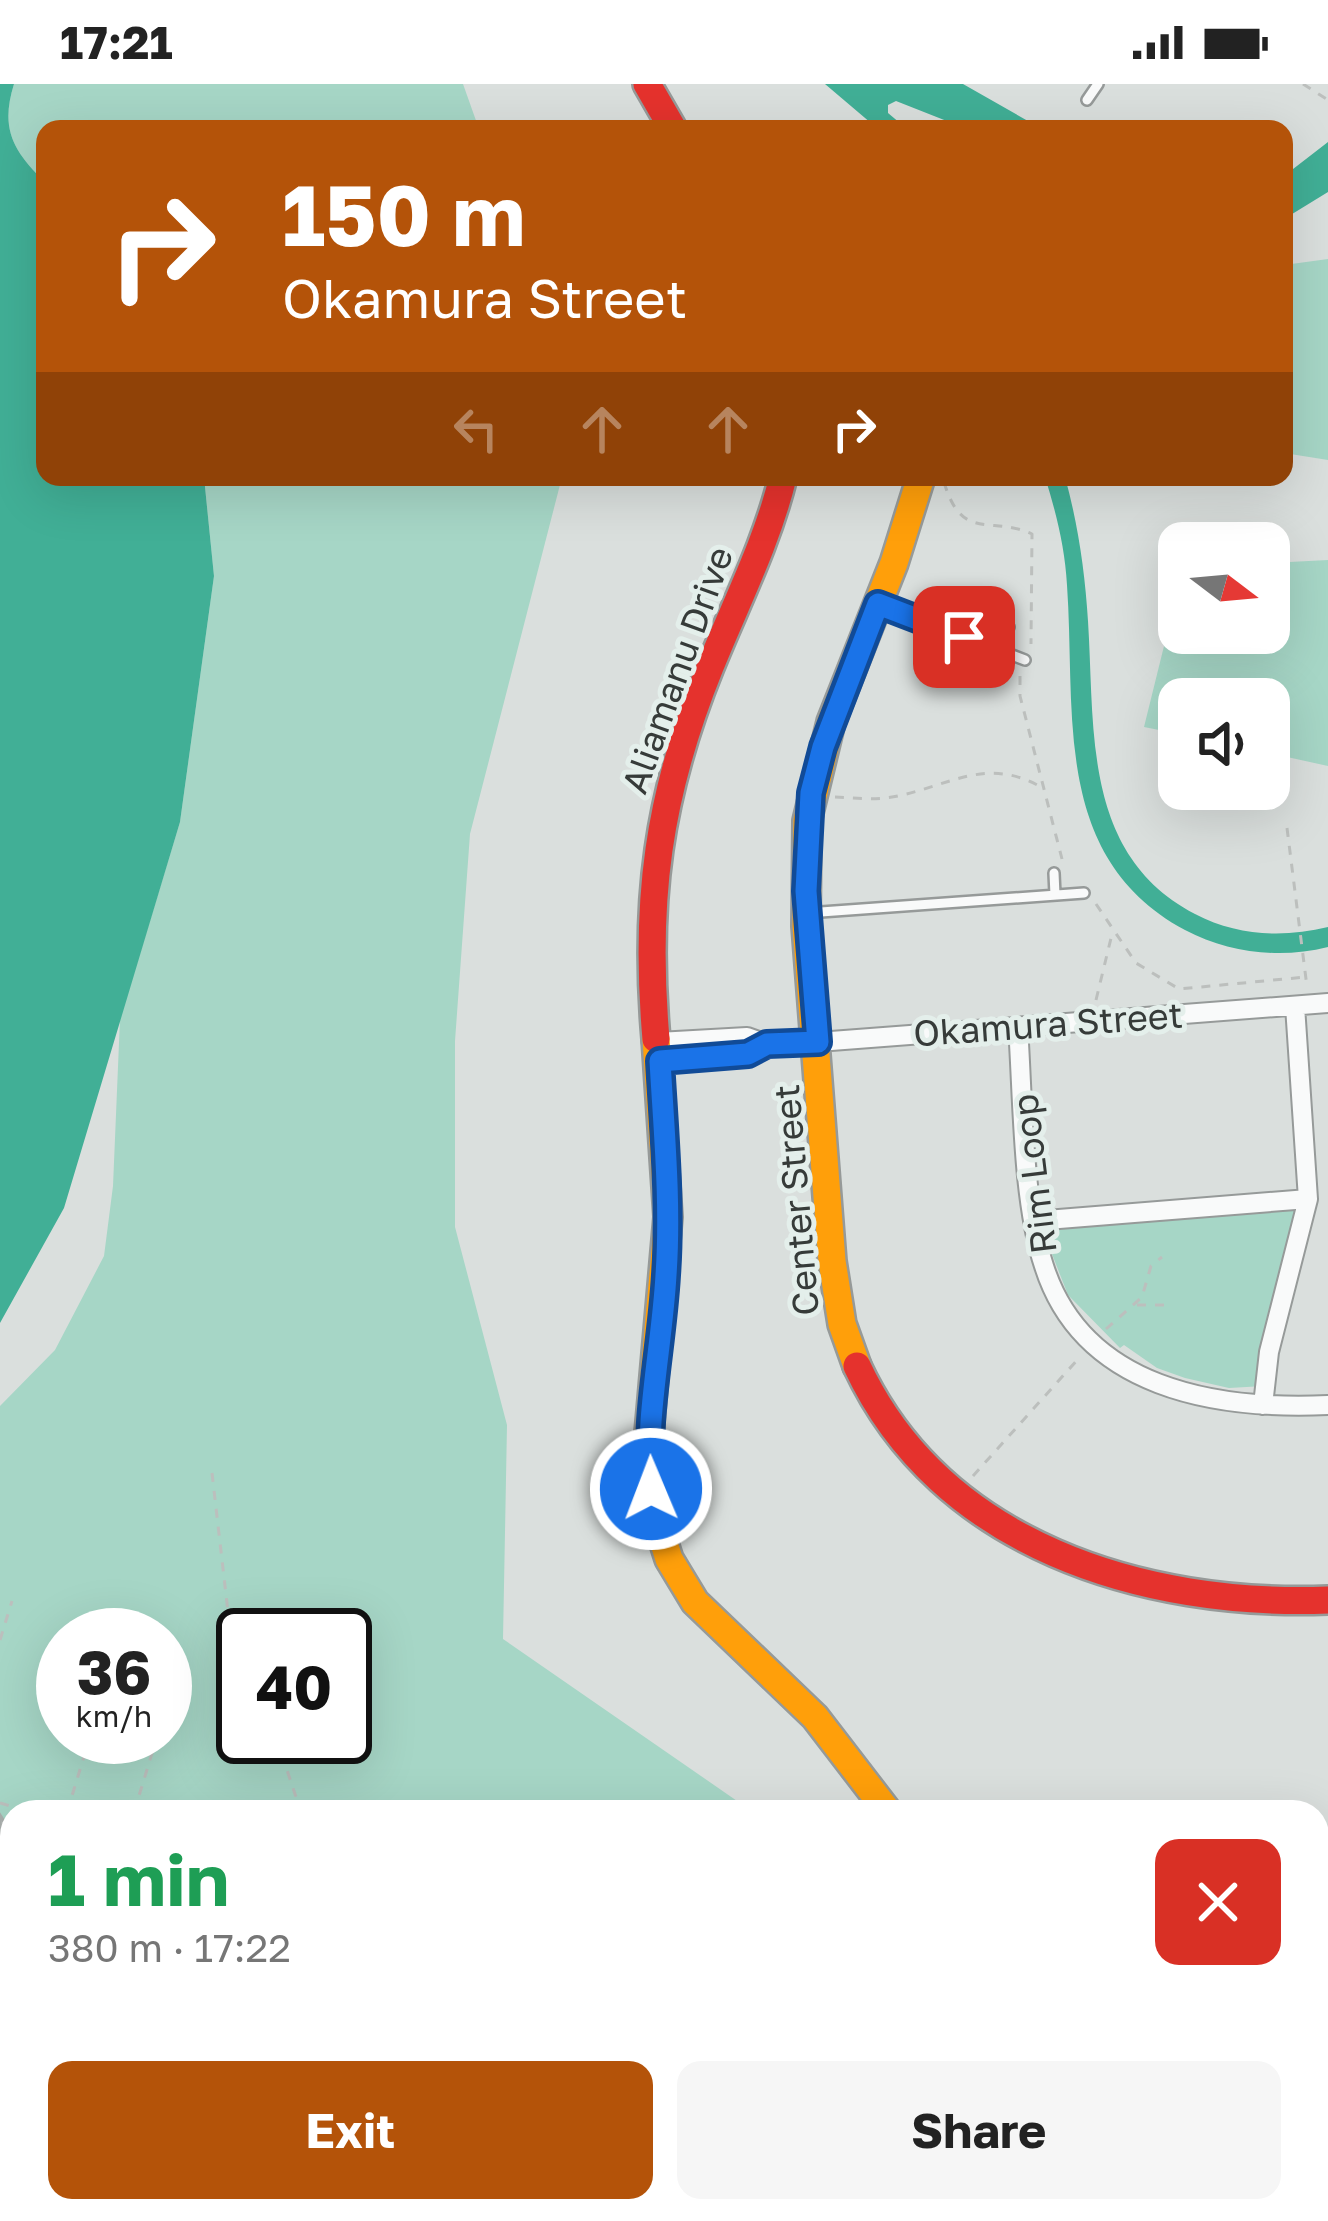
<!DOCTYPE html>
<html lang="en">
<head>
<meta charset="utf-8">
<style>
  body { margin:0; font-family:"Golos Text",sans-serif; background:#f6f6f6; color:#222; height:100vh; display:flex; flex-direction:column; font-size:45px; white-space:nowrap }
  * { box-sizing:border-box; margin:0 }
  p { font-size:39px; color:#767676 }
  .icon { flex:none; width:66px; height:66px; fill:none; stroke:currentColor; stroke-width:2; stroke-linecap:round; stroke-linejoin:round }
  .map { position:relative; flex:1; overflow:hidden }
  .sheet { position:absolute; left:0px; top:1716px; width:1329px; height:423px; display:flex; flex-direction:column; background:#fff; border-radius:36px 36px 0 0; box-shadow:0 12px 48px #0002 }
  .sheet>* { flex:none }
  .top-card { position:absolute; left:36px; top:36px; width:1257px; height:366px; border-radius:24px; box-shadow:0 12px 48px #0002; background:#b45309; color:#fff; overflow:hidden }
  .needle { width:78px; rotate:106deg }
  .buttons { position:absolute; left:1158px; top:438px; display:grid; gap:24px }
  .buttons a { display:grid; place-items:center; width:132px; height:132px; border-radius:24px; background:#fff; box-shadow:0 12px 48px #0002; font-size:60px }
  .speed { position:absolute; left:36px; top:1524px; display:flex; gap:24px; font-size:60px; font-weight:700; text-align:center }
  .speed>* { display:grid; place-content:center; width:156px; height:156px; border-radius:50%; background:#fff; box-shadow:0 12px 48px #0002; line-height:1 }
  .speed small { font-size:30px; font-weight:400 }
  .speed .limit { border:6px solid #111; border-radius:18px; background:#fff; color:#111 }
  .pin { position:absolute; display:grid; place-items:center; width:102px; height:102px; color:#fff; margin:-51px; border-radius:24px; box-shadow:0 6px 18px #0006 }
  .me { position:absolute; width:132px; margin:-66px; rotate:359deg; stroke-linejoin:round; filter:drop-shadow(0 0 9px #0008) }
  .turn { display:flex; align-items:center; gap:42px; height:252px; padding:0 48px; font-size:54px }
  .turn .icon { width:156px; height:156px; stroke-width:2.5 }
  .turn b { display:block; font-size:84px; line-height:102px }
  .lanes { display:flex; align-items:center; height:114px; padding:0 48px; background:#0003; justify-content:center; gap:60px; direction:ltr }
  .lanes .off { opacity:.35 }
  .round { display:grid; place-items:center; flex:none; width:126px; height:126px; border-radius:24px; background:#f6f6f6 }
  .head { display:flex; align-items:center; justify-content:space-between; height:204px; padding:0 48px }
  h1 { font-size:72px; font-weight:700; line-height:90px; color:#1e9e55 }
  .action { display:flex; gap:24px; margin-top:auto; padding:24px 48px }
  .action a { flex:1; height:138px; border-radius:24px; background:#b45309; color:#fff; font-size:48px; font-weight:700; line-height:138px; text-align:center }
  .action a+a { background:#f6f6f6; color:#222 }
  .status { display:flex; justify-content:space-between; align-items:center; height:84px; padding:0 60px; background:#fff; direction:ltr }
  .status svg { height:33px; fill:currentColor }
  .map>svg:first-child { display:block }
</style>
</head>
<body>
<div class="status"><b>17:21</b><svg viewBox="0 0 49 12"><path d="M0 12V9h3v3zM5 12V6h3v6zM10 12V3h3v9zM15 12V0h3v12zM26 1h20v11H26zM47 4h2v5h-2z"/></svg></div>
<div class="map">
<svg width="1328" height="2137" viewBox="0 0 1328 2137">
  <rect width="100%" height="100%" fill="#dadfdd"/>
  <path fill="#a6d6c6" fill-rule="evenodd" d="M14,0H463L479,45H45V98C13,67 0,45 14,0Z
    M1328,175V376L1284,369V181Z
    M204,393H562L470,750L455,957V1143L507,1341L503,1555L753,1728H12V2127H1047L1051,2137H0V1322L55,1266L104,1172L113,1102L120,935L180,738L214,492ZM63,1551H165V1653H63ZM243,1551H345V1653H243Z
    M1328,476V682L1269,669V615H1179V650L1144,643L1165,558L1179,541V549H1269V479Z
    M1308,1115L1264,1302L1229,1304L1185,1294L1157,1284L1124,1261L1120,1264L1068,1211L1050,1165L1051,1134Z
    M1317,1990L1328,1991V2137H1106L1100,2127H1317Z"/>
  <path fill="#41af96" d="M0,0H14C0,45 13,67 45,98V393H204L214,492L180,738L64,1124L0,1239Z
    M825,0H963L1042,45H967L896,17L888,21V29L907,45H878Z
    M1328,58V108L1284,135V92Z
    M1045,393H1065C1078,440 1085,488 1088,537C1095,646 1082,771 1195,830C1237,852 1283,854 1328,843V863C1280,875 1229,869 1185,846C1051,774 1076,629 1067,501C1065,464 1056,428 1045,393Z"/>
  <path fill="#b7bcba" stroke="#abb0ae" stroke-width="3" d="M0,1731L12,1750V1827L0,1809Z"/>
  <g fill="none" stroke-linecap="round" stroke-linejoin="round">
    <defs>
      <path id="lane" d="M1087,16L1098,0
        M883,522L1025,576
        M999,566L1009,543
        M1054,789L1055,811
        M807,829L1084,809
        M1317,2076L1328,2077
        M1220,2137L1223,2127"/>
      <path id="street" d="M1018,943C1023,1014 1022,1116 1044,1182C1083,1305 1216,1326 1328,1321
        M658,958L747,953L767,960L818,958L1328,919
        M660,977L748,970L767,960
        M1034,1137L1308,1115
        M1263,1321L1269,1268L1308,1115L1295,922
        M1317,1973L1328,1975"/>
      <path id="fast" d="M1076,2127L1082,2137"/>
      <path id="slow" d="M656,955L668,1133L649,1349L656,1434L669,1475L695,1518L815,1633L888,1728
        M857,1282L842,1240L832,1177L806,842L807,737L831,638L894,479L921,393"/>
      <path id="jam" d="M647,0L673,45
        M656,955C644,818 658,711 710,583C735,521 767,459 783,393
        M857,1282C941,1462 1144,1523 1328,1516"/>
    </defs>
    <use href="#lane" stroke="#969a99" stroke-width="14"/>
    <use href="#street" stroke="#969a99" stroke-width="22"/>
    <use href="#fast" stroke="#969a99" stroke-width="32"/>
    <use href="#slow" stroke="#969a99" stroke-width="32"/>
    <use href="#jam" stroke="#969a99" stroke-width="32"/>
    <path stroke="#bcbfbd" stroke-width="3" stroke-dasharray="9 9" stroke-linecap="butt" d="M1303,0L1328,16
      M944,398C962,459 991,431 1032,450L1031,560
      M1020,592V612L1062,775
      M835,713C857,714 880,717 902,711C952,700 988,673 1041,703
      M1287,744L1307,903
      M1096,820L1136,879L1179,905L1306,893
      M1096,916L1112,850
      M1137,1221H1167
      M1106,1245L1142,1213L1151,1182L1162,1173
      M212,1389L228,1528L243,1573
      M973,1392L1079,1274
      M120,1551L121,1550
      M0,1556L12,1517
      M165,1626L170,1609
      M276,1653L301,1728
      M0,1719L32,1728
      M67,1728L90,1653
      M134,1728L157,1653
      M0,1814L12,1832
      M0,1905L12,1897
      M504,2127L518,2137
      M805,2127L823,2137
      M467,2137L474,2127
      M616,2137L623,2127"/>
    <use href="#lane" stroke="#f9fafa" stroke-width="9"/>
    <use href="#street" stroke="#f9fafa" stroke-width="18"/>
    <use href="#fast" stroke="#30b455" stroke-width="27"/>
    <use href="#slow" stroke="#ff9f0a" stroke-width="27"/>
    <use href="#jam" stroke="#e5322d" stroke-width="27"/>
  </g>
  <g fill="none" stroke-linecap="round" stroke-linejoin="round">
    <defs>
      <path id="route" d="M651,1405C645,1332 662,1263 666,1191C671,1120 664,1048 660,977L748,970L767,960L818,958L806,807L811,709L823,663L878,520L964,553"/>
    </defs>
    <use href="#route" stroke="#114b97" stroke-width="30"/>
    <use href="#route" stroke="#1a73e8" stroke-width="21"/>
  </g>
  <g text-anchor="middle" stroke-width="10" stroke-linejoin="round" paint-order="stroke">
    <g font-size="36" fill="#363b39" stroke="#e4efeb">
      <text transform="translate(677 586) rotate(-70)" y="13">Aliamanu Drive</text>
      <text transform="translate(1048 940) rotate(-4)" y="13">Okamura Street</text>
      <text transform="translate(1034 1090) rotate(-97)" y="13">Rim Loop</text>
      <text transform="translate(796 1116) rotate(-95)" y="13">Center Street</text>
    </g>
  </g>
</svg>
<div class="buttons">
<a><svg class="needle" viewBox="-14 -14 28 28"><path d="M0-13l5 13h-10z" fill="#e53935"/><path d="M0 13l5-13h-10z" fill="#767676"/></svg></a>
<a><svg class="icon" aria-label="sound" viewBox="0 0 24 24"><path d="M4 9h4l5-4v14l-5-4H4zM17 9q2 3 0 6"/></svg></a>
</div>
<div class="speed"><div>36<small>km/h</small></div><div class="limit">40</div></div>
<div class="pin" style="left:964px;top:553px;background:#d93025"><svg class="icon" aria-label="arrive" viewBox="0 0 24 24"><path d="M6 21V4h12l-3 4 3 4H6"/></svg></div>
<svg class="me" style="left:651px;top:1405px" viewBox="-20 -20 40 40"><circle r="17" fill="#1a73e8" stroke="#fff" stroke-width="3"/><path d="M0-11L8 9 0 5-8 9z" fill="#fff"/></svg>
<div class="top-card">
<div class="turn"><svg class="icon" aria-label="right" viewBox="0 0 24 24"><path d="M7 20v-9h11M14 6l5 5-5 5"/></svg><div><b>150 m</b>Okamura Street</div></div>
<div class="lanes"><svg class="icon off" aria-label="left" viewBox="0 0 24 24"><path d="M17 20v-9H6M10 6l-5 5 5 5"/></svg><svg class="icon off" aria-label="ahead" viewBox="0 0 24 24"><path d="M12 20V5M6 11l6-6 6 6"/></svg><svg class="icon off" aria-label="ahead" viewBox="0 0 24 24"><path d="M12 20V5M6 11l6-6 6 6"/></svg><svg class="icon" aria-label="right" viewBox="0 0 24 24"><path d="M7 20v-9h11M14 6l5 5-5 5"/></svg></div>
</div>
<section class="sheet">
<div class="head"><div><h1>1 min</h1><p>380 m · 17:22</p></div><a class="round" style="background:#d93025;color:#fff"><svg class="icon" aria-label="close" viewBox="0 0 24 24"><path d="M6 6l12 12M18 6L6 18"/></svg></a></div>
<div class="action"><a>Exit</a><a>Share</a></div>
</section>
</div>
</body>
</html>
